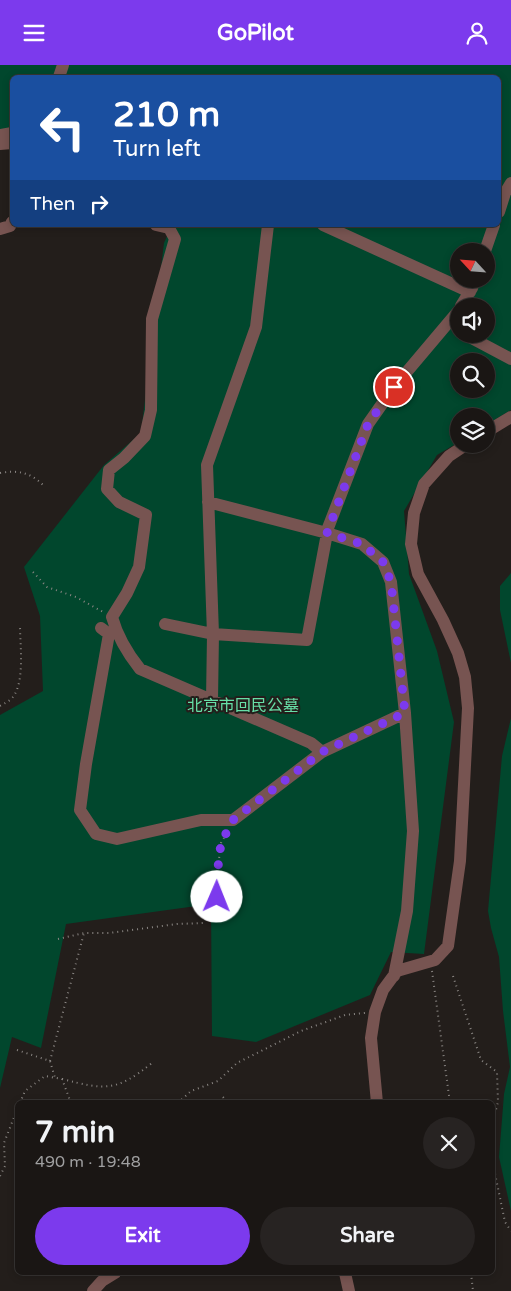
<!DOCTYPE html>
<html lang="en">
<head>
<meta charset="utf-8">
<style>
  body { margin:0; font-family:"Varela Round","Noto Sans SC",sans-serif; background:#272322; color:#f1f3f6; height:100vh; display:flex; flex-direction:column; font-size:19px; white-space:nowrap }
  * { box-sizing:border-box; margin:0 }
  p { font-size:16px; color:#9f9fa0 }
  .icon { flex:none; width:28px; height:28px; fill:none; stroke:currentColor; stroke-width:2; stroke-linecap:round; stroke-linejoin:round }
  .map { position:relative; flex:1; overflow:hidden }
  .drawer { position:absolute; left:15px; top:1035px; width:480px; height:175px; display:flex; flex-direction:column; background:#1a1614; border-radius:8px; box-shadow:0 2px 8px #0003,0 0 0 1px #383534 }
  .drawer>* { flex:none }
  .hud { position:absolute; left:10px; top:10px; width:491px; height:152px; border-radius:8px; box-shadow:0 2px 8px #0003,0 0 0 1px #383534; background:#1a4fa0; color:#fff; overflow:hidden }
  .needle { width:32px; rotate:296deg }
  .fabs { position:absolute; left:450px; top:178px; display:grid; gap:10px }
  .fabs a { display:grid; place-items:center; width:45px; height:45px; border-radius:50%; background:#1a1614; box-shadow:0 2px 8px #0003,0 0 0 1px #383534; font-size:25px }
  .pin { position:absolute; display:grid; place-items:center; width:42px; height:42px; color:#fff; margin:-21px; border:2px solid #fff; border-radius:50%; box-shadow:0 1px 5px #0007 }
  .me { position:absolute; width:55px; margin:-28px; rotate:1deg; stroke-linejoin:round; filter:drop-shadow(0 0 4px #0008) }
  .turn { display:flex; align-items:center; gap:18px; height:105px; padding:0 20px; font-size:22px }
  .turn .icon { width:65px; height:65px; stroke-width:2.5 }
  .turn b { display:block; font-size:35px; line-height:42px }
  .then { display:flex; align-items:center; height:48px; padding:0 20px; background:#0003; gap:10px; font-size:19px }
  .round { display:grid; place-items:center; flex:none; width:52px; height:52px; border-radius:26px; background:#272322 }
  .head { display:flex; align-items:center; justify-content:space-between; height:85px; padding:0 20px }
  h1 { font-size:30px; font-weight:800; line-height:38px }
  .button { display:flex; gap:10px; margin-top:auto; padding:10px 20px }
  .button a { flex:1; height:58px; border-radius:30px; background:#7c3aed; color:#fff; font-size:20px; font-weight:800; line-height:58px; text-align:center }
  .button a+a { background:#272322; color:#f1f3f6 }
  header { display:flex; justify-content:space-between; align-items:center; height:65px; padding:0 20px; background:#7c3aed; color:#fff; font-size:22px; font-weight:800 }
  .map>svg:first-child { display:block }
</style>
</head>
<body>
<header><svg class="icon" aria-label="menu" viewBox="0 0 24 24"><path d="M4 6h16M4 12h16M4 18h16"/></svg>GoPilot<svg class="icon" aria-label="person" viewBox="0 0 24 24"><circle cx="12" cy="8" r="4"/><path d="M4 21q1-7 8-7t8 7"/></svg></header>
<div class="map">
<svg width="511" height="1226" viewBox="0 0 511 1226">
  <rect width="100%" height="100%" fill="#231e1b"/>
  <path fill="#01472d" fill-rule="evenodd" d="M0,0H511V345L486,360V351H459V377L437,390L404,446L409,509L437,586L454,657L424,889L391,887L370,930L256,977L212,971L211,839L66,859L41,983L12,972L0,1023V650L43,626L40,551L24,502L104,400L141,368L164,178L172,160H499V12H12V69L0,70ZM459,186H486V214H459ZM459,241H486V269H459ZM459,296H486V324H459Z
    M511,508V598L500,545V521Z
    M511,653V1146L499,1092L504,1029L510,1002L503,946L499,892L491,863L488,846L502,691Z"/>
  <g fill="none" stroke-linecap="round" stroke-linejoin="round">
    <path stroke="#8a8683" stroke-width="2" stroke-dasharray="1 4" stroke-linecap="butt" d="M0,408C17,405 30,407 43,420
      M33,507L47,522L76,532L103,547
      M0,641C5,638 10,636 13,632C25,616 20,580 20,560
      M58,874L84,868H109L177,859L203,858L217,832V810L221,778L228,766
      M432,906L450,1038
      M453,911L481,995L497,1007L498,1037L492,1060
      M17,985L50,996L55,1013
      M50,996L84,868
      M62,1014C105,1025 116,1027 152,998
      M223,1032L228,1038
      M20,1038L25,1026L45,1011L62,1014L71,1038
      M178,1038L191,1026L218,1016L237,998L301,966L345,950L365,948
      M492,1094L505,1157L511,1166
      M0,1111L5,1101L4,1078L18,1042
      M471,1208L473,1226"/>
    <path stroke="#775451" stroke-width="12" d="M59,12L63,0
      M0,70L12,68
      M0,79L12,78
      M499,147L505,128L511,118
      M323,160L470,227
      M0,164L10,161L12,157
      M485,186L494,160
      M461,241L472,223L475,214
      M464,269L511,294
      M486,367L511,352
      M208,437L327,468L362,479L383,497L391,517L405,648L322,687
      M165,559L213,569L307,575L328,463L368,359L394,322L459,245
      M101,563L109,569L86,699L80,745L96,769L117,774L201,755H233L322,687L311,678L140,604C128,589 117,570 112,552L127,528L139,502L146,450L119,437L107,424L109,405L124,393L145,371L151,345L152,254L175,174L169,163L156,160
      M212,635L213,569L207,400L256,262L268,160
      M394,911L407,846L413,766L405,648
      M377,1038L371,973L375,947L383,925L397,906L435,895L448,881L460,796L468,643L465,612L458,588L443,555L418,509L411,479L414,448L424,419L449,391L467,379
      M345,1208L349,1226
      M93,1226L102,1216L115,1208"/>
  </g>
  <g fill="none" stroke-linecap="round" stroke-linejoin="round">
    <path stroke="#7c3aed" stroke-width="9" stroke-dasharray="0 16.2" d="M217,832V810L221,778L233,755L322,687L405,648L391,517L383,497L362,479L327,468L368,359L394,322"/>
  </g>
  <g text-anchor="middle" stroke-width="4" stroke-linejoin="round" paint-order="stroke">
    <g font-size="16" fill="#67dfa7" stroke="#231e1b">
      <text x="243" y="646">北京市回民公墓</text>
    </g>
  </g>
</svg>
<div class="fabs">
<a><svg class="needle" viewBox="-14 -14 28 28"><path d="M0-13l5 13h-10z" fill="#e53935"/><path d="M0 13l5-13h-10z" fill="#9f9fa0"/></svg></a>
<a><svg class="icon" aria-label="sound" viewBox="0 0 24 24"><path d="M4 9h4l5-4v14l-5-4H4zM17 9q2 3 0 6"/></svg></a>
<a><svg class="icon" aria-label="search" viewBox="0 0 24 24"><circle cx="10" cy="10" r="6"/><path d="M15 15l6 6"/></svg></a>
<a><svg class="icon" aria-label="layers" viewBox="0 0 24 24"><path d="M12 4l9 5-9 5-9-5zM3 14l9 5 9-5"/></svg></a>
</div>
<div class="pin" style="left:394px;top:322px;background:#d93025"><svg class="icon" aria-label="arrive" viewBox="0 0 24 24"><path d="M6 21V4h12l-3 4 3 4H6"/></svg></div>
<svg class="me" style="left:217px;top:832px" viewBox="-20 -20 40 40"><circle r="19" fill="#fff"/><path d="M0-13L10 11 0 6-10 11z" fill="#7c3aed"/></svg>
<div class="hud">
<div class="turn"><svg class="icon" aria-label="left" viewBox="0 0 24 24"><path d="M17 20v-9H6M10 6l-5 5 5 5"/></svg><div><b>210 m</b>Turn left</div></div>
<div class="then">Then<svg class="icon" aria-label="right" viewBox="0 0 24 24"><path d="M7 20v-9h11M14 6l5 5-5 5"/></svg></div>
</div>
<section class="drawer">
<div class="head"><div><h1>7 min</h1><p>490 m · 19:48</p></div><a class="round"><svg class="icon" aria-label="close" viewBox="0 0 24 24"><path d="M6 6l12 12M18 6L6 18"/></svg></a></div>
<div class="button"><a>Exit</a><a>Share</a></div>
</section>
</div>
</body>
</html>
